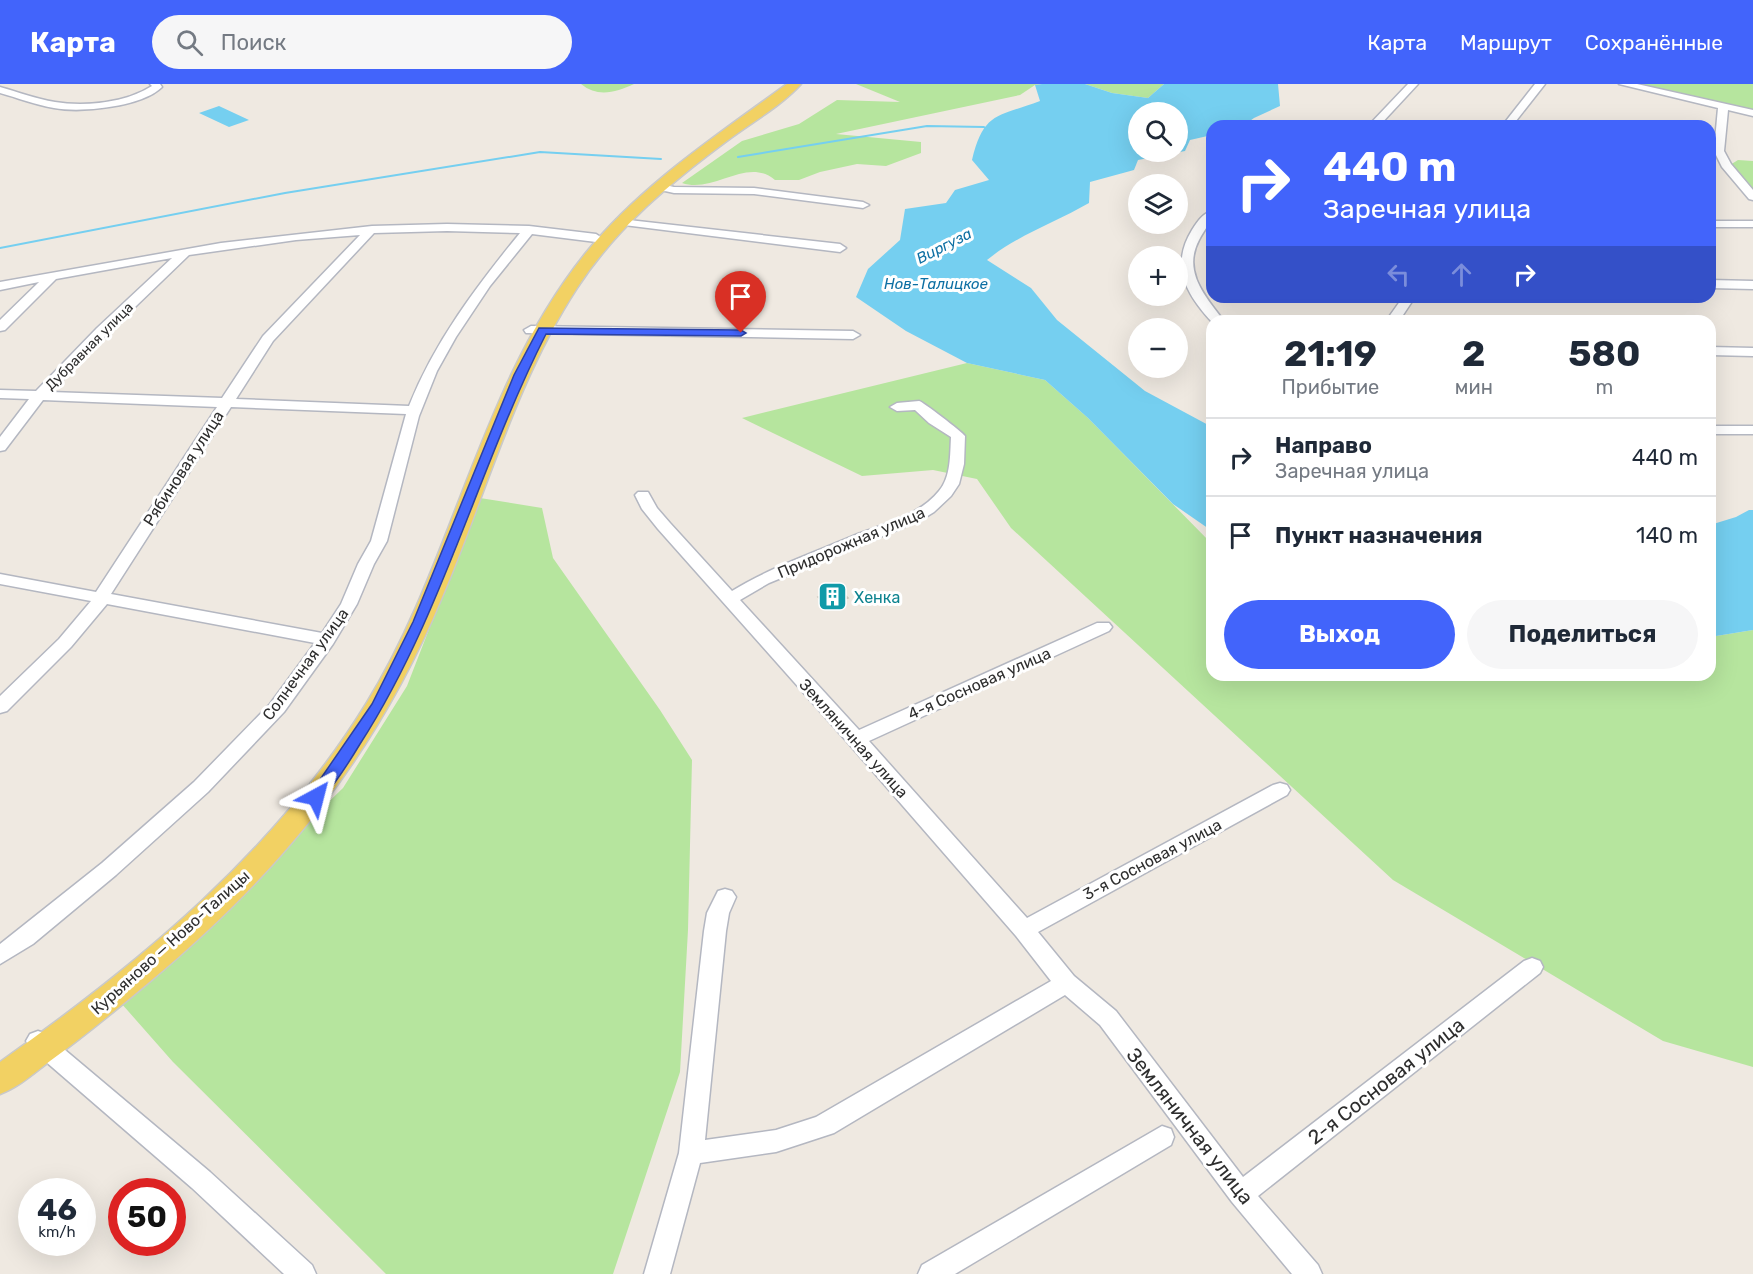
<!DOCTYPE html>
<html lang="ru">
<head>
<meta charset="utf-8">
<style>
  body { margin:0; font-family:Rubik,sans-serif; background:#f6f6f7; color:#1f2937; height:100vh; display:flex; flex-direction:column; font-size:22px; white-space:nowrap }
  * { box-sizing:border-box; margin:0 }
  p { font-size:20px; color:#747a83 }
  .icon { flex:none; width:33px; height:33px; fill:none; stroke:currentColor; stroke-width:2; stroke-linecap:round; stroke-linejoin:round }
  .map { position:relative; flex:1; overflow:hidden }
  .panel { position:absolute; left:1206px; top:231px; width:510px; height:366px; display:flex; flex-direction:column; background:#fff; border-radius:18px; box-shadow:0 6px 24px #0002 }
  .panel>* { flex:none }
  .guide { position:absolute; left:1206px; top:36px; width:510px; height:183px; border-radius:18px; box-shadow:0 6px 24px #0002; background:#4264fb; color:#fff; overflow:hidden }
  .buttons { position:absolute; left:1128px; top:18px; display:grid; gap:12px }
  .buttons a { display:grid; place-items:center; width:60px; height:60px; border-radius:50%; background:#fff; box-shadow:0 6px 24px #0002; font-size:30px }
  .speed { position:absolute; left:18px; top:1094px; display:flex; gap:12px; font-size:30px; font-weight:700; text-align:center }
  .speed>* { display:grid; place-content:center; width:78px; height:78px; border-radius:50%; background:#fff; box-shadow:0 6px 24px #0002; line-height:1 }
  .speed small { font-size:15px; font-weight:400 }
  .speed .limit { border:9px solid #d22; background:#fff; color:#111 }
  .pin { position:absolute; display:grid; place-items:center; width:51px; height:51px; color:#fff; margin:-62px -26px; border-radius:50% 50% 50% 0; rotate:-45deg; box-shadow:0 0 6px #0007 }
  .pin .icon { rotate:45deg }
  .me { position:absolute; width:66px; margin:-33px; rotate:38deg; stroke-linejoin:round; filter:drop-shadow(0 0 4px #0008) }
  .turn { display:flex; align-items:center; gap:21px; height:126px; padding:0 18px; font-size:27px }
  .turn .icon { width:78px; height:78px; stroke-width:2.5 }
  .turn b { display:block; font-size:42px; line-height:51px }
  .lanes { display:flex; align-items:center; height:57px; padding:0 18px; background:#0003; justify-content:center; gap:30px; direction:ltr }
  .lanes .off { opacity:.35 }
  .eta { display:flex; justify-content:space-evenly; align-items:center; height:102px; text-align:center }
  .eta b { font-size:36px; font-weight:700; line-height:42px }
  .button { display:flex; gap:12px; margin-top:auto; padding:12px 18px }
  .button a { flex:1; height:69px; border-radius:36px; background:#4264fb; color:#fff; font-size:24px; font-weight:700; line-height:69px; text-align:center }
  .button a+a { background:#f6f6f7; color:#1f2937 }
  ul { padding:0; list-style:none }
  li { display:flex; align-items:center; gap:18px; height:78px; padding:0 18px; border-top:2px solid #e0e1e3 }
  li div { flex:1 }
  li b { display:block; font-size:22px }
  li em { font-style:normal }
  header { display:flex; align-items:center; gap:36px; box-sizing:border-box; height:84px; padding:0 30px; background:#4264fb; color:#fff }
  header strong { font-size:28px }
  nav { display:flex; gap:33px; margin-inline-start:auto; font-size:21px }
  .search { width:420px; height:54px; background:#f6f6f7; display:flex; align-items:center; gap:15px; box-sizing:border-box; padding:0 21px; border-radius:33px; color:#747a83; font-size:22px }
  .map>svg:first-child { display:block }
</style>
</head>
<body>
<header>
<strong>Карта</strong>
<div class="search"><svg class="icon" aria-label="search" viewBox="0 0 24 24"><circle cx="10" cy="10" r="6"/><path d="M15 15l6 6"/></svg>Поиск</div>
<nav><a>Карта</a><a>Маршрут</a><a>Сохранённые</a></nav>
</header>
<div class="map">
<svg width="1753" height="1190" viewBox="0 0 1753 1190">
  <rect width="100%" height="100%" fill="#efe9e1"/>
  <path fill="#b6e59e" d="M581,0H634C616,8 598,14 581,0Z
    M856,0H1042L1035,1L1020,11L836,50L921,58V69L886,82L857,80L820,88L799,96H775C747,72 714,110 682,99L742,57L799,40L837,16L900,18Z
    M1085,0H1164L1148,14L1112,9Z
    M1629,0H1753V27Z
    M1738,76L1753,77V107L1730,81Z
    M967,279L1045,296L1088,334L1212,460V591H1710V553L1753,546V983L1663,957L1393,796L1011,444L977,395L933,386L862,392L742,334Z
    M480,414L542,424L553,474L660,626L692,676L688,846L680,988L613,1190H386L173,978L121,919L343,704L407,602Z"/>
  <path fill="#75cff0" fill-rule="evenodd" d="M1042,0H1085L1112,9L1148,14L1164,0H1278L1280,22L1254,34L1243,42H1212V51L1190,56L1185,67L1138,76L1134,86L1090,98L1089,119C1054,139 1018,151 987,176L1031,204L1057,236L1145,307L1212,343V447L1173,420L1088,334L1045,296L967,279L906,247L856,213L868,185L900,156L905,125L946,119L955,106L989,96L972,76C984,27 998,33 1040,17L1035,1ZM1138,28H1178V68H1138Z
    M219,22L249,36L229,43L199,29Z
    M1749,426H1753V546L1710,553V441L1736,433Z"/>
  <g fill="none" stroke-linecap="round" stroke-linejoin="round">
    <path stroke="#75cff0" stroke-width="2" d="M738,73L927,42L984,43L989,46
      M0,164L285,109L540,68L661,75"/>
  </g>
  <path fill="#cbc7bf" stroke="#cbc5ba" stroke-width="1.5" d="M839,505L848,514L827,522L818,513Z"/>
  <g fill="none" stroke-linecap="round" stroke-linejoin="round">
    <defs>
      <path id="minor" d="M150,0H160L162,3C142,23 81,29 54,24C36,21 18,14 0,9V3C18,8 36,15 55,18C84,23 126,19 152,2Z
        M1408,0H1418L1379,42H1368Z
        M1535,0H1545L1512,42H1502Z
        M1619,0H1637L1753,26V32L1728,26L1724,67L1731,80L1753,106V116L1749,115L1722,83L1714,67L1718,24Z
        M660,100L674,103L754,104L863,118L869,121L863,124L754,110L674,109L656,105L654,103Z
        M1212,127C1212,138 1204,146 1199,156C1182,188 1206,213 1224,237L1212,238C1186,210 1170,182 1192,146C1197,138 1203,129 1212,127Z
        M620,135L840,160L846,164L840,168L616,140V136Z
        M1710,137H1753V143H1710Z
        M447,140L529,142L596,150L602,154L596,158L532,150L490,202L456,253L437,287L419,332L387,457L374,480L357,520L333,560L284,628L208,708L116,791L33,860L0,880V860L102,779L194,698L270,620L315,559L107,520L71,563L7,627L0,629V612L59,555L91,517L0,500V490L96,508L217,323L43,316L5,366L0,367V353L29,315L0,314V306L36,307L97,244L172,174L56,195L5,246L0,247V236L39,198L0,206V198L221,159L372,142ZM447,147L520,149C476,203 435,257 409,322L236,315L273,257L374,149ZM360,151L263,252L222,314L51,308L107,250L189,171L296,156ZM231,323L406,330L371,457L358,480L341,520L322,549L111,510Z
        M1710,196L1753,197V205L1710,204Z
        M1403,213H1415L1399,237H1386Z
        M531,242L853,247L860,251L853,255L526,249L524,246Z
        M1710,263L1753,264V272L1710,271Z
        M919,317C922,317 962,348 965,352L964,380L959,400L951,412L934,428L921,436L769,499L740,516L859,646L1097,539H1109L1112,543L1109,547L869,657L1027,834L1273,701L1280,699L1287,701L1290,706L1287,711L1038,848L1074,892L1116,927L1243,1093L1524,877L1532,874L1540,877L1543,883L1540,889L1258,1112L1318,1181L1322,1190H1292L1232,1118L1100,941L1065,911L834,1049L776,1068L700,1079L670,1190H644L679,1069L704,847L707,829L718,807L725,805L732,807L736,813L729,829L726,847L705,1056L776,1046L816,1033L1051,897L1016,852L849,660L658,445L642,425L635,411L638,408H648L657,424L670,439L732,507C771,483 816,468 858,450C886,439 920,431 939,407C951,393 950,371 951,353L929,339L915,326L897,327L890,323L897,319Z
        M1710,342H1753V350H1710Z
        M38,947L46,950L210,1088L312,1181L316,1190H284L192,1104L30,964L26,957L30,950Z
        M1162,1042L1171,1045L1174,1053L1171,1061L955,1190H918L922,1181Z"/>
      <path id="major" d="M787,0H801C781,22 752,38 728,56C671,98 616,144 577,204C515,299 486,410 442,513C376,672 280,789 148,899C116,926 83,953 50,977C34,989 19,1003 0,1010V978C140,879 275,768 366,620C454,478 479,302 585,170C641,101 716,52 787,0Z"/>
    </defs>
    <use href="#minor" stroke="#b4b7c1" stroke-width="3"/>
    <use href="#major" stroke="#c9c9c9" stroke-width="3"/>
    <use href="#minor" fill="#fff" fill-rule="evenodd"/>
    <use href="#major" fill="#f2d163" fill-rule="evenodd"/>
  </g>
  <path fill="#4264fb" stroke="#2b41a3" stroke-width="1.5" d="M539,244L741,246L746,249L741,252L546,250C478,384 442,533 360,660C348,680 336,699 321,716H311L308,713L372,620L413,538L514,291Z"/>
  <defs>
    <symbol id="building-square" viewBox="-11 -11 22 22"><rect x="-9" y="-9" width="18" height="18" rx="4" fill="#0f9aa8" stroke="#fff"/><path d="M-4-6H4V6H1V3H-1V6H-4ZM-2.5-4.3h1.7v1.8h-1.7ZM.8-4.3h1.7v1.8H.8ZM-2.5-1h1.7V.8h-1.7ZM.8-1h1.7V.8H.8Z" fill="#fff"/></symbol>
  </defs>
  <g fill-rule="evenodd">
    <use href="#building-square" x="816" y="496" width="33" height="33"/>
  </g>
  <g text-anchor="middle" stroke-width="6" stroke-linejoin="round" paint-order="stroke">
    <g font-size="14" fill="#2e2e2e" stroke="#fff">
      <text transform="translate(89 262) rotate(-45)" y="5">Дубравная улица</text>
    </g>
    <g font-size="15" font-style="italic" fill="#0d6fa3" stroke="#fff">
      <text transform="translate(944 162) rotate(-27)" y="5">Виргуза</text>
      <text x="936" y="205">Нов-Талицкое</text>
    </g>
    <g font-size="16" fill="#2e2e2e" stroke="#fff">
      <text transform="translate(183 384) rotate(-57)" y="6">Рябиновая улица</text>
      <text transform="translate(851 458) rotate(-23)" y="6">Придорожная улица</text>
      <text transform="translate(305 580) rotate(-54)" y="6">Солнечная улица</text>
      <text transform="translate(979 599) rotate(-24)" y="6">4-я Сосновая улица</text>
      <text transform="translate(854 654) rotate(48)" y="6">Земляничная улица</text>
      <text transform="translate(1152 775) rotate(-28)" y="6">3-я Сосновая улица</text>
      <text transform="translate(170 858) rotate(-42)" y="6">Курьяново — Ново-Талицы</text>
    </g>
    <g font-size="16" fill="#0d838f" stroke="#fff" text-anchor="start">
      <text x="854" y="519">Хенка</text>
    </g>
    <g font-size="20" fill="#2e2e2e" stroke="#fff">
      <text transform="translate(1386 997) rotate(-38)" y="7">2-я Сосновая улица</text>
      <text transform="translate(1190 1042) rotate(52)" y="7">Земляничная улица</text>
    </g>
  </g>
</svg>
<div class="buttons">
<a><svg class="icon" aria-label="search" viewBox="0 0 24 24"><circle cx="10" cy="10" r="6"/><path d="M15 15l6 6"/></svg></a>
<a><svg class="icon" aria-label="layers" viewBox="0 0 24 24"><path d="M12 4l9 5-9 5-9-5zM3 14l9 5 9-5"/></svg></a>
<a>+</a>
<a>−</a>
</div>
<div class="speed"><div>46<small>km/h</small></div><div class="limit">50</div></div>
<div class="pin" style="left:741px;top:249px;background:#d93025"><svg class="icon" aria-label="arrive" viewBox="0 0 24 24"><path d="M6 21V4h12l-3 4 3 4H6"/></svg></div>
<svg class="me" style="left:316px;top:713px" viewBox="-20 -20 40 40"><path d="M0-17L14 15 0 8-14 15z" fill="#4264fb" stroke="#fff" stroke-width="4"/></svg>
<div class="guide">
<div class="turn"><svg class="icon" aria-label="right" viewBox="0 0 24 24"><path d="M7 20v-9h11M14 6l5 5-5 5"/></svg><div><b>440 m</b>Заречная улица</div></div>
<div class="lanes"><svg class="icon off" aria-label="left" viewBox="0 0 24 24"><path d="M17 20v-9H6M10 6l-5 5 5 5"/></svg><svg class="icon off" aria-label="ahead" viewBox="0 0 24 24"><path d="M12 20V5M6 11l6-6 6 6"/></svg><svg class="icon" aria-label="right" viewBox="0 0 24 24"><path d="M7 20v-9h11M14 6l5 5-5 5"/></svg></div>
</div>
<section class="panel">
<div class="eta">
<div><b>21:19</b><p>Прибытие</p></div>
<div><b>2</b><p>мин</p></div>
<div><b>580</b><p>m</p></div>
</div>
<ul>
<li><svg class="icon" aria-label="right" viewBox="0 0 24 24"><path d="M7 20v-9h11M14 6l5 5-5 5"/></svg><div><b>Направо</b><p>Заречная улица</p></div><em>440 m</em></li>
<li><svg class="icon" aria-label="arrive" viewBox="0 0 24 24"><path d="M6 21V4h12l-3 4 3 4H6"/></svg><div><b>Пункт назначения</b></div><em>140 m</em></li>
</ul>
<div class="button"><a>Выход</a><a>Поделиться</a></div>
</section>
</div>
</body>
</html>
